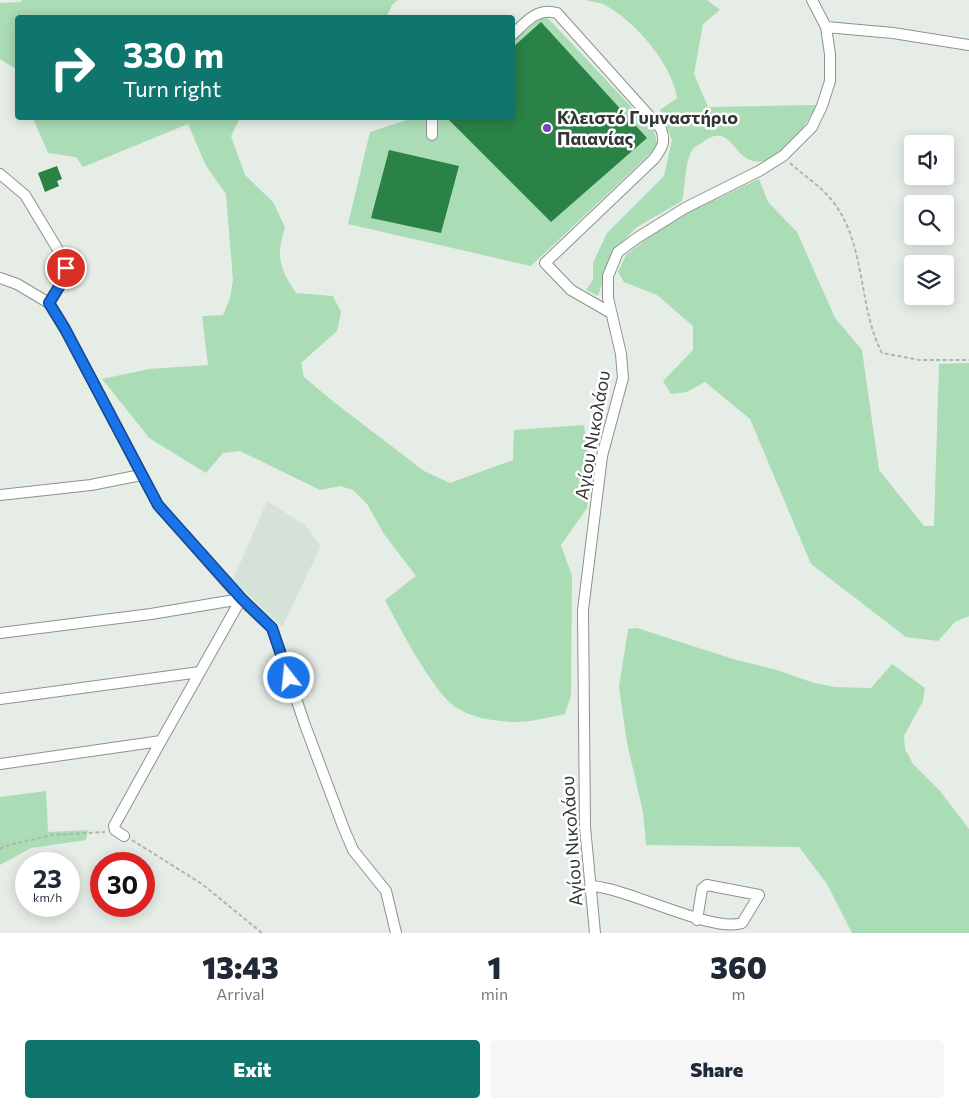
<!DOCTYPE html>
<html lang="en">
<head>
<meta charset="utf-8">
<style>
  body { margin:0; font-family:Commissioner,sans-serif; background:#f6f6f7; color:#1f2937; height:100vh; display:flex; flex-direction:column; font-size:19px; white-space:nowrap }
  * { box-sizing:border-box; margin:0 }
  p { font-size:16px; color:#747a83 }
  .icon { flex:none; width:28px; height:28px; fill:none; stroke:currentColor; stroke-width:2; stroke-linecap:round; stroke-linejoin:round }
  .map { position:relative; height:933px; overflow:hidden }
  .panel { display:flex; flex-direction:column; background:#fff; flex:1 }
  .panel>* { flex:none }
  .hud { position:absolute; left:15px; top:15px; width:500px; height:105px; border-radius:5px; box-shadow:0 2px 12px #0003; background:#0f766e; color:#fff; overflow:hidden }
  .buttons { position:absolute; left:904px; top:135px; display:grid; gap:10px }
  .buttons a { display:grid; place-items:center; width:50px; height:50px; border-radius:5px; background:#fff; box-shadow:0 2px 12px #0003; font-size:25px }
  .speed { position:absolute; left:15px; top:852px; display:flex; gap:10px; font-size:25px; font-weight:700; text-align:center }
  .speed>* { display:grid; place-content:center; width:65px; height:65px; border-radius:50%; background:#fff; box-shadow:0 2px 12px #0003; line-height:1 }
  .speed small { font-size:12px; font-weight:400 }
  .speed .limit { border:8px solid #d22; background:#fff; color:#111 }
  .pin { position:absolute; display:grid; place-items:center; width:42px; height:42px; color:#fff; margin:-21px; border:2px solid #fff; border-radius:50%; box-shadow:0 1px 5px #0007 }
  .me { position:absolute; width:55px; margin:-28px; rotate:344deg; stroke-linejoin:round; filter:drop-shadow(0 0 4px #0008) }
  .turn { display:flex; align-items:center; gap:18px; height:105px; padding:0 25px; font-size:22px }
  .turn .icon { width:65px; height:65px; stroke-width:2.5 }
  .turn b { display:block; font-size:35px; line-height:42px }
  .eta { display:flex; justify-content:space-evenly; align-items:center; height:85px; text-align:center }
  .eta b { font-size:30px; font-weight:800; line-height:35px }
  .button { display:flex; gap:10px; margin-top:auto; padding:10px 25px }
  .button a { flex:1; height:58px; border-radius:5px; background:#0f766e; color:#fff; font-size:20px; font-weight:800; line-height:58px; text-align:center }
  .button a+a { background:#f6f6f7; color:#1f2937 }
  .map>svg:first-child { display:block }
</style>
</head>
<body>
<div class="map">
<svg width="969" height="933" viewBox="0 0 969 933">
  <rect width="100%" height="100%" fill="#e6ede7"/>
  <path fill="#d5e2d8" d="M267,501L305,525L321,546L282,627L233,580Z"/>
  <path fill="#aadcb5" d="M22,0H398L392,5L386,18H18L17,70L0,59V3L21,2Z
    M586,0H707L720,10L703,24L694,74L708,107L817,105C806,125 780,166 753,161C733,157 730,122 703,142C699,145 693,147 691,152C684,167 686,185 682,201L637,227L613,251L598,296L586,290L593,280V263L607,233L664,176L672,140L660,110L677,98C673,65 634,20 605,5C599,2 592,2 586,0Z
    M546,16L654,131L657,143L653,151L531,266L348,224L370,132L413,118H512L513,42L540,17Z
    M33,118H240L231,136L245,175L273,202L285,227C276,256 279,268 296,293L333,296L341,312L337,331L301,363L304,377L330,399L424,471L450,483L513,460L514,430L584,425L591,478L587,508L561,545L572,576L571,695L565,714C549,717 529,723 512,722C494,721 472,718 457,708C433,693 399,626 385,600L416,576L384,534L367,504L353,490L340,486L320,490L240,451L223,453L206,473L149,438L143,430L102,379L149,369L208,365L202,316L223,315L230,298L233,280L226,194L206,166L188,124L83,167L76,157L48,153Z
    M759,179L768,202L797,232L835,318L862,350L879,470L924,526H934L939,364L969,363V616L955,622L938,641L906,637L811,564L750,419L705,382L687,392L671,394L663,381L693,350V326L657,295L624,282L618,272L626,255L670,221Z
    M637,628L733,659L777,670L814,683L835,687L871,688L892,664L925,688L923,701L904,736L905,749L913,764L940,791L969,829V933H852L827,884L799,847L646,845L643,812L627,743L619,687L628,629Z
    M46,791L48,832L88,830L86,840L31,848L0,865V797Z"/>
  <path fill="#2a8247" d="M541,22L647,138L551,222L447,118H512V48Z
    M389,150L459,166L441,233L371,218Z
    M57,166L62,179L57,181L59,186L45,192L38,173Z"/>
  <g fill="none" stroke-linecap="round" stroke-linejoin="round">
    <defs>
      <path id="minor" d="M826,27L893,33L969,45
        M512,35C526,22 537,7 557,13L661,129C666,142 662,148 654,159L545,263L571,290L611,313
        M432,135V118
        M0,174L25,195L63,258L65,277L49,303
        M0,278L17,284L49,303L65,329L158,505L241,599L272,628L305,725L344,829L353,850L386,891L396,933
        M0,495L91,485L141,475
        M0,633L151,614L241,599
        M0,699L200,672L241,599
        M0,764L161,741L200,672
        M124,836L115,830L114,826L161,741
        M591,886C629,888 711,933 742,923L759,895L707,885L702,889L697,920
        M595,933L585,827L583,610L602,456L623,378L621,354L608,298V276L618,252L637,238L685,208L759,171L783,156L812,127L822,106L830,81V54L826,27L812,0"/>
    </defs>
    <use href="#minor" stroke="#8c938d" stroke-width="12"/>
    <path stroke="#b0b5b1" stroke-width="2" stroke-dasharray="4 2.5" stroke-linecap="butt" d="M790,163C803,175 819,185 830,198C867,241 857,305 882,353L920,360H969
      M132,840L202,884L262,933
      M0,849L5,846L52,835L105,832"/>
    <use href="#minor" stroke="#fff" stroke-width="10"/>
  </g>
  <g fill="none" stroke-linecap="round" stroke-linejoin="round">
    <defs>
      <path id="route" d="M66,268L65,277L49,303L65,329L158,505L242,599L272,628L289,678"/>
    </defs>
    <use href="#route" stroke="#114b97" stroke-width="12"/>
    <use href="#route" stroke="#1a73e8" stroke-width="9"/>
  </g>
  <circle fill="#7741b8" stroke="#fff" stroke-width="2" cx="547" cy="128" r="5"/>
  <g text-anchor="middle" stroke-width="5" stroke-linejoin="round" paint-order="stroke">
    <g font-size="18" font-weight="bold" fill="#333634" stroke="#fff" text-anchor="start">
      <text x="557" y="124">Κλειστό Γυμναστήριο<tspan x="557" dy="21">Παιανίας</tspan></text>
    </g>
    <g font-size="18" fill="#333634" stroke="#fff">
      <text transform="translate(593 435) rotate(-80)" y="6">Αγίου Νικολάου</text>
      <text transform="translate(572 841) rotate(-94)" y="6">Αγίου Νικολάου</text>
    </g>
  </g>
</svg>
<div class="buttons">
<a><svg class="icon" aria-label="sound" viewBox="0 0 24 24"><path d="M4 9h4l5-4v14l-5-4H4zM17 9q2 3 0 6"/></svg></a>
<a><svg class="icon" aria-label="search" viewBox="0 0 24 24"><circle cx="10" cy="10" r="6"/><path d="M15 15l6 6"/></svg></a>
<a><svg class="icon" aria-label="layers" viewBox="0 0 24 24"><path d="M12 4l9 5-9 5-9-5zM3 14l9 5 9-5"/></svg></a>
</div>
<div class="speed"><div>23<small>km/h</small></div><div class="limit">30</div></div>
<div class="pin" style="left:66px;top:268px;background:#d93025"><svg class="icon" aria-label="arrive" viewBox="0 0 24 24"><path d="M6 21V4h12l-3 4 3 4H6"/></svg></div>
<svg class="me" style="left:289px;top:678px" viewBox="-20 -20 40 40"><circle r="17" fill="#1a73e8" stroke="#fff" stroke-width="3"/><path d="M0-11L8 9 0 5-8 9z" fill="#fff"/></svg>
<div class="hud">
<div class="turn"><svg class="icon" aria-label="right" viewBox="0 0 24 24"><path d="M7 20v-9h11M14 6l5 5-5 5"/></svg><div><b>330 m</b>Turn right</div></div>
</div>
</div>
<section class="panel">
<div class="eta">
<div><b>13:43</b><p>Arrival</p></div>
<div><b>1</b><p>min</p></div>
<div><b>360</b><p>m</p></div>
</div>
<div class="button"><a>Exit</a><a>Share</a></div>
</section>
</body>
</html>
